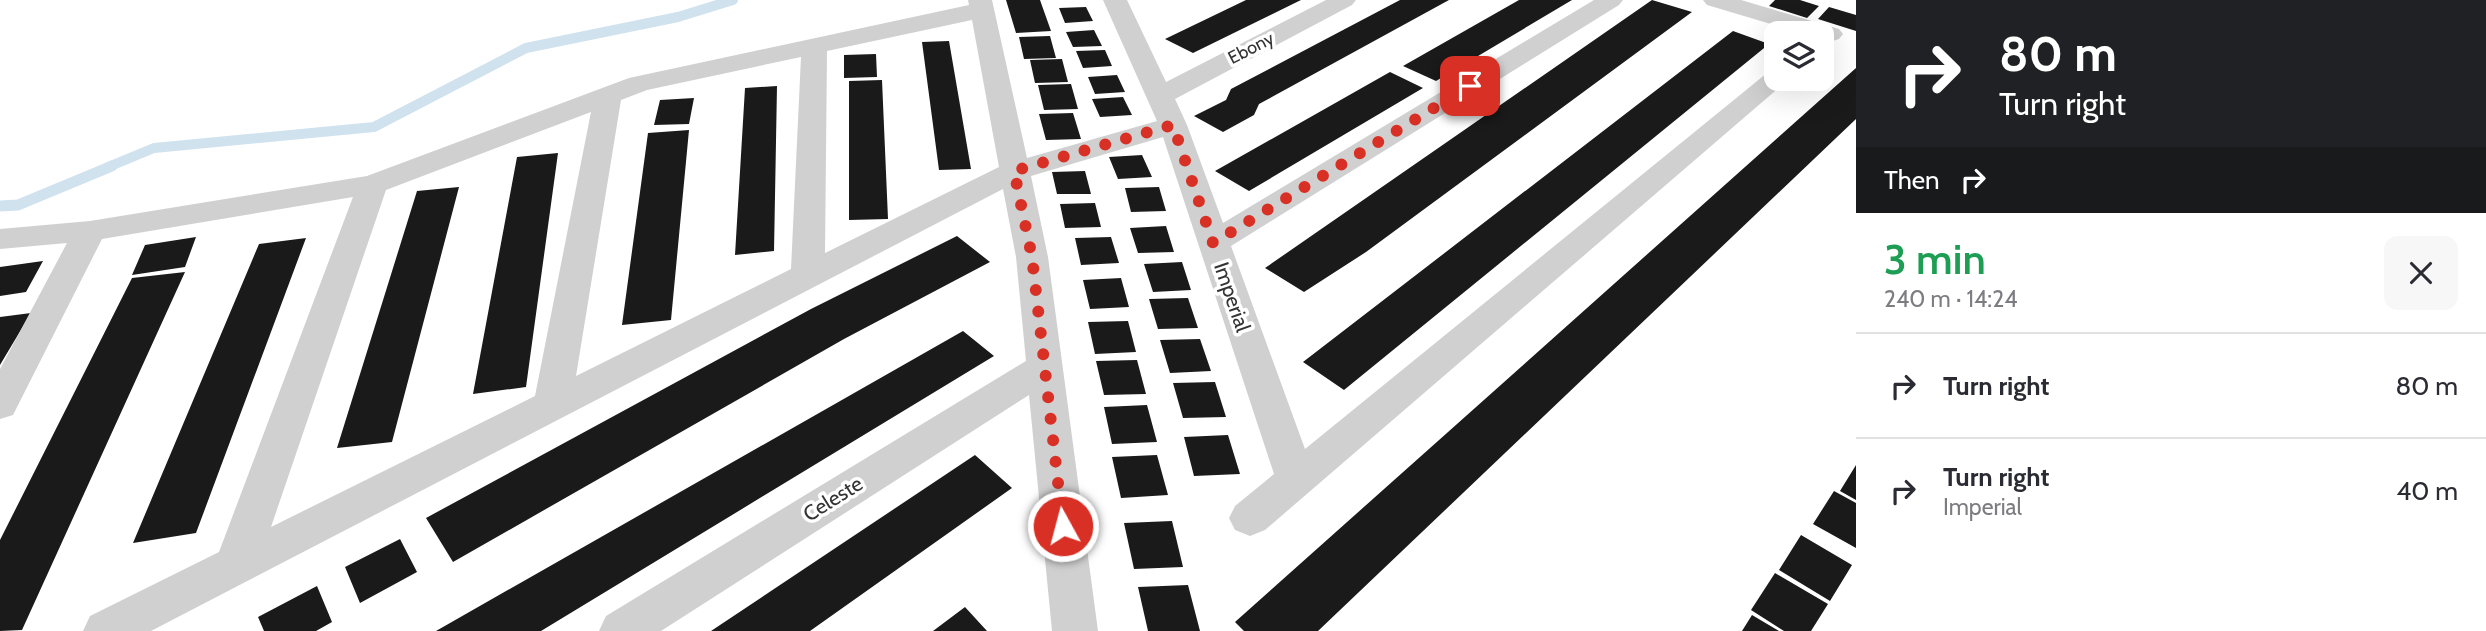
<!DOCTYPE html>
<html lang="en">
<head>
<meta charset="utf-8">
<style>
  body { margin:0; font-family:Cabin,sans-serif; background:#f7f7f7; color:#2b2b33; height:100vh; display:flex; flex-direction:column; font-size:26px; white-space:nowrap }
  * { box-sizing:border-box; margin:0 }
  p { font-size:23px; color:#7c7c81 }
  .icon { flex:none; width:38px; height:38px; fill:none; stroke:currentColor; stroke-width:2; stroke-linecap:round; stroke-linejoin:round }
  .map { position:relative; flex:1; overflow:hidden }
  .sheet { display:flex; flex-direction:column; background:#fff; width:630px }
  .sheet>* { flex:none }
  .banner { background:#202124; color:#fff; overflow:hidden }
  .tools { position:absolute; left:1764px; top:21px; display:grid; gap:14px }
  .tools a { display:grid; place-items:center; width:70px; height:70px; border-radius:14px; background:#fff; box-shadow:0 7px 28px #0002; font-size:35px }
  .pin { position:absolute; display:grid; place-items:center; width:60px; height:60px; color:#fff; margin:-30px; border-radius:14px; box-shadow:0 4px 10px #0006 }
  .me { position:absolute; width:77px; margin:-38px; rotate:353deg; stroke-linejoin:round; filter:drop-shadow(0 0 5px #0008) }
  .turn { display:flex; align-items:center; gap:24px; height:147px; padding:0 28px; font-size:32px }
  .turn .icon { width:91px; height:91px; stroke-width:2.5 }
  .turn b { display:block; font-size:49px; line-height:60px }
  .then { display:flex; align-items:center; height:66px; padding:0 28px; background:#0003; gap:14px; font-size:26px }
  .round { display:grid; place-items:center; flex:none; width:74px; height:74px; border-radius:14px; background:#f7f7f7 }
  .summary { display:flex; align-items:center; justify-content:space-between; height:119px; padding:0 28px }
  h1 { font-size:42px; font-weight:600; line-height:52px; color:#1e9e55 }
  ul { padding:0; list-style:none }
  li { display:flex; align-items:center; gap:21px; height:105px; padding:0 28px; border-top:2px solid #e1e1e2 }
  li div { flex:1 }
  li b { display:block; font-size:26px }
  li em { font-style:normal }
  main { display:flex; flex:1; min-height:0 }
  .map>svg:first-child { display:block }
</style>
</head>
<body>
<main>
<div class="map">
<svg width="1856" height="631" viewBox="0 0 1856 631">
  <rect width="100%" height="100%" fill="#fff"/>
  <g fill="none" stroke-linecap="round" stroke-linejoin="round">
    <path stroke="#cfe2ee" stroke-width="10" d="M108,167L154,148L374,127L526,48L678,17L733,0"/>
    <path stroke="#cfe2ee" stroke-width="11" d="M0,206L18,205L112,166"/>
  </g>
  <path fill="#1a1a1a" d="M1006,0H1040L1051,31L1016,33Z
    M1246,0H1301L1193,53L1165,39Z
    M1400,0H1449L1259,104L1254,115L1223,132L1194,116L1226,100L1231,89Z
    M1519,0H1572L1436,81L1403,66Z
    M1652,0L1692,12L1366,252L1304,292L1265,268Z
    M1775,0H1800L1819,6L1807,18L1769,6Z
    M1086,7L1093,21L1065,23L1059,8Z
    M1829,7L1856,15V31L1818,19Z
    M1094,30L1102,46L1073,47L1066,32Z
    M1733,31L1769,44L1344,390L1303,362Z
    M1050,36L1056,58L1024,59L1019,37Z
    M949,41L971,169L939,170L922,42Z
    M1105,50L1112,66L1083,68L1076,51Z
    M876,54L877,77L844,78V55Z
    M1062,59L1068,82L1035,83L1030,60Z
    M1856,68V119L1318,631H1244L1235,622Z
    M1390,72L1423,88L1249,191L1215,171Z
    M1117,75L1125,92L1095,94L1088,77Z
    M882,80L888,219L849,220V81Z
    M1071,84L1078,109L1044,110L1038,85Z
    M777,86L774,251L735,255L745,88Z
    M1123,97L1132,115L1100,117L1092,99Z
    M694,98L689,124L654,125L660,100Z
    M1073,113L1081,139L1046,140L1039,114Z
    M689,130L671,320L622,325L648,133Z
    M558,153L526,387L473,394L517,157Z
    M1142,155L1152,177L1118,179L1109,157Z
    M1085,171L1091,194H1057L1052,172Z
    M459,187L392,442L337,448L417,191Z
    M1159,187L1166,211L1131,212L1125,188Z
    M1095,203L1101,227L1065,228L1060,204Z
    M1166,226L1174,252L1138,253L1130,228Z
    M957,236L990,262L844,339L453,562L426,518L811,309Z
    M196,237L185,267L132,275L145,245Z
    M1111,237L1119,263L1081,265L1075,238Z
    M306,238L196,533L133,543L259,244Z
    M43,261L26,292L0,296V267Z
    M1182,262L1191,290L1153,292L1144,264Z
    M185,272L22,630L0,631V540L132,278Z
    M1121,278L1129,307L1090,309L1083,280Z
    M1188,298L1198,328L1158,329L1149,299Z
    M31,313L0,365V317Z
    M1128,321L1136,352L1095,354L1088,322Z
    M963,331L994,356L541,631H436Z
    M1200,339L1211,371L1170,373L1160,340Z
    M1137,360L1146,394L1104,395L1096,361Z
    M1215,382L1226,417L1183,418L1173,383Z
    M1147,405L1157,442L1112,444L1104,407Z
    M1228,435L1240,474L1194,476L1184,437Z
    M975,455L1012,488L810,631H711Z
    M1157,455L1168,495L1121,498L1112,457Z
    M1856,465V500L1840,491Z
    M1834,491L1856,503V548L1813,524Z
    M1172,521L1183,567L1134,569L1124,523Z
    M1801,535L1852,565L1830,601L1779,570Z
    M400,539L417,572L360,603L345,567Z
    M1775,573L1828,604L1811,631H1784L1751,610Z
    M1188,585L1200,631H1148L1138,587Z
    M317,586L332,622L316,631H264L258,617Z
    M965,607L987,631H933Z
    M1752,615L1779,631H1742Z"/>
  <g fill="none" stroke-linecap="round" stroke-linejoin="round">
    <path fill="#d0d0d0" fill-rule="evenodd" d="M968,0H992L1027,158L1157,121L1103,0H1127L1166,82L1326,0H1356L1352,5L1175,99L1187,125L1223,223L1594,0H1623L1619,5L1231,246L1305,449L1767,73L1776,71V79H1789L1265,530L1250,536L1235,530L1229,518L1235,506L1274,474L1163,137L1031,176L1048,257L1098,631H1052L1029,395L661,631H599L606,616L1026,361L1016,257L1003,189L151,631H83L90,616L219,552L353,197L102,239L13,415L0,419V369L67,243L0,249V229L90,221L367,176L629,78L969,5ZM972,20L999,167L825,253L827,51ZM801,57L791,269L576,376L621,100L647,90ZM591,112L535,396L271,527L386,190Z
      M1703,0H1741L1839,29L1843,34L1839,39L1830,42L1822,39V33H1801L1707,5Z"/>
  </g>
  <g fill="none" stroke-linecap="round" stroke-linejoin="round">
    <path stroke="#d93025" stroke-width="12" stroke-dasharray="0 21.6" d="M1063,526L1032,257L1014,171L1173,125L1213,243L1470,86"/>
  </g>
  <g text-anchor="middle" stroke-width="7" stroke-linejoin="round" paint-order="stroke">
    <g font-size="18" fill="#333" stroke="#fff">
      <text transform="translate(1251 48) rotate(-27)" y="6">Ebony</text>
    </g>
    <g font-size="21" fill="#333" stroke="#fff">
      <text transform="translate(1232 297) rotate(71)" y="7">Imperial</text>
      <text transform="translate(833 499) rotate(-32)" y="7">Celeste</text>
    </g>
  </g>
</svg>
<div class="tools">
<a><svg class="icon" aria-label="layers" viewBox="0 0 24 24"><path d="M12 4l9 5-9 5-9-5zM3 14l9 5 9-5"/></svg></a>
</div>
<div class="pin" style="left:1470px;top:86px;background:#d93025"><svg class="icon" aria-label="arrive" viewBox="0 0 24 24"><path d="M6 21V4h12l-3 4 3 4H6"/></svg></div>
<svg class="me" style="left:1063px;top:526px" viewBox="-20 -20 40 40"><circle r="17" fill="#d93025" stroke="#fff" stroke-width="3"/><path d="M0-11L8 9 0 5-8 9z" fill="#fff"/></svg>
</div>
<section class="sheet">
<div class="banner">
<div class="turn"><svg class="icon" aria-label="right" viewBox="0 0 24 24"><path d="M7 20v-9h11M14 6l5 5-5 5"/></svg><div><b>80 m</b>Turn right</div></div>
<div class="then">Then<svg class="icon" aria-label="right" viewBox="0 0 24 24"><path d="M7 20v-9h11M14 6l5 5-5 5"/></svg></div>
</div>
<div class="summary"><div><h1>3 min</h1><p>240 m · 14:24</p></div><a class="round"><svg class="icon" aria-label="close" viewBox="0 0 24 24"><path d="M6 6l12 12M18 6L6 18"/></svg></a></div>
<ul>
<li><svg class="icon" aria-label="right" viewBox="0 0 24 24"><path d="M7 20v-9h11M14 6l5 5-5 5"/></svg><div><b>Turn right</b></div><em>80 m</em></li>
<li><svg class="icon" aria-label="right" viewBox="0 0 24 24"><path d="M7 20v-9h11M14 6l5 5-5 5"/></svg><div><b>Turn right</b><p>Imperial</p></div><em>40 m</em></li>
</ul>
</section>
</main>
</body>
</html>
